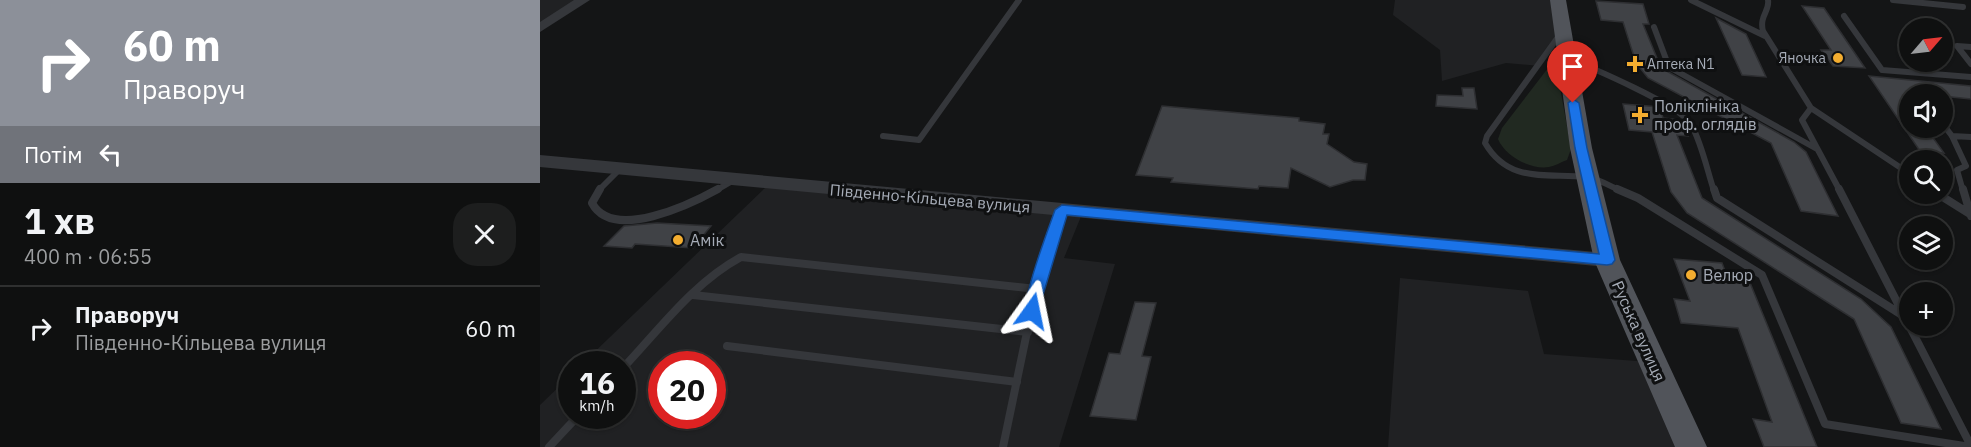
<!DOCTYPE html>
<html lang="uk">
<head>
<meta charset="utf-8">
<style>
  body { margin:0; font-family:"IBM Plex Sans",sans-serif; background:#1d1e1e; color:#f1f3f6; height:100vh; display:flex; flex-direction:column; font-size:22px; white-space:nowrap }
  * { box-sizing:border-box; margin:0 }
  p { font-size:20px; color:#9b9d9f }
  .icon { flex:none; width:33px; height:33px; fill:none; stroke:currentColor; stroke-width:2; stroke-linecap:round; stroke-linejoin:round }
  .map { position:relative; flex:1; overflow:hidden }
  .sheet { display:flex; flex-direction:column; background:#0f1010; width:540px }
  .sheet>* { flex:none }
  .guide { background:#8c9099; color:#fff; overflow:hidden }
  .needle { width:39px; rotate:62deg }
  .controls { position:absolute; left:1359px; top:18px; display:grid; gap:12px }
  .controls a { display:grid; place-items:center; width:54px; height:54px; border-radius:50%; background:#0f1010; box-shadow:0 2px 4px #0004,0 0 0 2px #2f3030; font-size:30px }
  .speed { position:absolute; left:18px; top:351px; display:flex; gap:12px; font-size:30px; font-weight:700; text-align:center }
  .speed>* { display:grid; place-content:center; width:78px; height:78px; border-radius:50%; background:#0f1010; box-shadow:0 2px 4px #0004,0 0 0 2px #2f3030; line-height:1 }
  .speed small { font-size:15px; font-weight:400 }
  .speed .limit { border:9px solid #d22; background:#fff; color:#111 }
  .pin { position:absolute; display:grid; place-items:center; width:51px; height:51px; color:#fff; margin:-62px -26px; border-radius:50% 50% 50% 0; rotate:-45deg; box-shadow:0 0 6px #0007 }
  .pin .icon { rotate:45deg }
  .me { position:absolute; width:66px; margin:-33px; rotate:12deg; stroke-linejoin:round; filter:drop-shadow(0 0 4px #0008) }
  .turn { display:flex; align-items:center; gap:21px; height:126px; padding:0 24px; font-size:27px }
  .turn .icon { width:78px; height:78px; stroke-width:2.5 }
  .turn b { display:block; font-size:42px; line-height:51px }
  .then { display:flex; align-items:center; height:57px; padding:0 24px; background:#0003; gap:12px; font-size:22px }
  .round { display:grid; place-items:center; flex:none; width:63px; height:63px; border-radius:24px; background:#1d1e1e }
  .headline { display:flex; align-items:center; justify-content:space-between; height:102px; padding:0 24px }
  h1 { font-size:36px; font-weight:700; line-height:45px }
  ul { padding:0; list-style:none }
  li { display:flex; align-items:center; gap:18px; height:84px; padding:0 24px; border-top:2px solid #2f3030 }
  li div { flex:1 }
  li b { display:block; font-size:22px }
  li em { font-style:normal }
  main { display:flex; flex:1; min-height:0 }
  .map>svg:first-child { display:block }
</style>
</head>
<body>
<main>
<section class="sheet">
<div class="guide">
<div class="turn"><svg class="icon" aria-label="right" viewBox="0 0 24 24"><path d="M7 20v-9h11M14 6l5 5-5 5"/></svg><div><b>60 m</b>Праворуч</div></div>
<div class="then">Потім<svg class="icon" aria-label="left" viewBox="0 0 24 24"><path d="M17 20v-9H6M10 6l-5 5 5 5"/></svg></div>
</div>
<div class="headline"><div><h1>1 хв</h1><p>400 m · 06:55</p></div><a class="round"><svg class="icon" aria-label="close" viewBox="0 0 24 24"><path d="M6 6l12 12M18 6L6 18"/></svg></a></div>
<ul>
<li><svg class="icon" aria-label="right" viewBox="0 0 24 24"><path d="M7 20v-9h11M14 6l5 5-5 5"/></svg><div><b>Праворуч</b><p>Південно-Кільцева вулиця</p></div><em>60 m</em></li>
</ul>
</section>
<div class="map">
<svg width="1431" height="447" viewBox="0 0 1431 447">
  <rect width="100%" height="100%" fill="#141516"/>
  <path fill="#202123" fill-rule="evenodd" d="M0,0H38L0,25Z
    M855,0H1020L1026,30L1000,66L966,63L902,81L900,50L853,15Z
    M226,187L542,214L524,258L575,264L519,447H0V405L31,375L32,416H82V364H42ZM122,364H172V416H122Z
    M860,278L988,291L1004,354L1110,362L1149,447H848Z"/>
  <path fill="#212921" d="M1015,59L1031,149L1027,160C1021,162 1015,166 1009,167C990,170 965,156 958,139L962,128Z"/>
  <path fill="#404246" stroke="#2e2f32" stroke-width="1.5" d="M1056,1L1103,4L1109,24H1103L1121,68L1254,142L1266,152L1298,216L1261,211L1231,143L1108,78L1096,63L1083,22L1061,20Z
    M1262,6L1284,8L1325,68L1293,66L1281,50H1291Z
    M1176,18L1206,34L1226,77L1202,75Z
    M1329,76L1431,86V99L1402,96V94L1370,93V128H1386L1404,153L1380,151Z
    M922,88H934L937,109L896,106L897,95L923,96Z
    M1083,104L1120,107L1123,118L1140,120L1148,136L1137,135L1162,198L1321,299L1351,327L1401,429L1361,423L1314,319L1147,213L1131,192L1112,132L1089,130Z
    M622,106L759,118V121L785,124L783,134H789L787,144L814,162L827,164L825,180H813L790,187L751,168L748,188L719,186L718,189L631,182L633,178L596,175Z
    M117,223L171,226L153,248L95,244L92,248L64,246L84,226Z
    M1134,259L1182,263L1185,271L1206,273L1277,447H1224L1213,419L1232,422L1198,328L1141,323L1134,299L1150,301Z
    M595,302L616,303L602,356L611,357L596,420L550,416L569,353L580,354Z"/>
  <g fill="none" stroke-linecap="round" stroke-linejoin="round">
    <path stroke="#35373b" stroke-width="6" d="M1151,0L1225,36
      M1228,0C1230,11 1219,16 1223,31L1271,108L1262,120L1300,191
      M1353,0L1423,7
      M1304,16L1342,70L1431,77
      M1114,27L1129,67L1277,149
      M1021,33L947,136L945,143C969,184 1006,173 1046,177C1057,178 1070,186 1081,191
      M1431,47L1417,46L1431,64
      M1028,59C1051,67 1141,106 1151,124C1162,144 1167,170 1174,191
      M1271,108L1370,174
      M1402,123L1412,136L1426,166L1417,170L1423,191
      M343,136L379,140L479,0
      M1412,136L1431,137
      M58,191L80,169
      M175,191L194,180"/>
    <path stroke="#35373b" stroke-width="8" d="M60,189L52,203C73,242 151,204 178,189
      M1077,189L1098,198L1222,275L1285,424L1431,447
      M1174,189L1177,198L1362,315
      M1299,189L1431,446
      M1423,189L1431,216
      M1398,194L1430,214
      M153,295L488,332
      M187,346L477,382
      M82,369C119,330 153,283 201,257L496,289
      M9,447L38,416
      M463,447L496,289L522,210"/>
    <path fill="#35373b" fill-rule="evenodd" d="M34,0H50L0,32V22Z
      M0,155L1067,253L1074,255L1077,260L1074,265L1067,267L0,167Z"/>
    <path fill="#51545a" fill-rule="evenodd" d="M1010,0H1026L1052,148L1080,260L1167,447H1135L1054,260L1030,148Z"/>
  </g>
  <path fill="#1a73e8" stroke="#114b97" stroke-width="1.5" d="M1033,99L1039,103L1047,148L1075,260L1072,264L1067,265L527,215L497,315H486C480,303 509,227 515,210L522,205L1059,254L1035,148L1028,103Z"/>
  <g fill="#f3ad30" stroke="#0f1011" stroke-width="2">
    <circle cx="1298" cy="58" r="6"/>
    <path d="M1092 55h6v6h6v6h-6v6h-6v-6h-6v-6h6z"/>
    <path d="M1097 106h6v6h6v6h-6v6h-6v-6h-6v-6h6z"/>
    <circle cx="138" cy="240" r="6"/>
    <circle cx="1151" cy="275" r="6"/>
  </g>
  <g text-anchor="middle" stroke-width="6" stroke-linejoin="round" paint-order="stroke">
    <g font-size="14" fill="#a6acb7" stroke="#0f1011" text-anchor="end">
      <text x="1286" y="63">Яночка</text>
      <text x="1107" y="69" text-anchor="start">Аптека N1</text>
    </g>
    <g font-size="16" fill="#a6acb7" stroke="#0f1011" text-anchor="start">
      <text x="1114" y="112">Поліклініка<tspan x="1114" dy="18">проф. оглядів</tspan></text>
      <text x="150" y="246">Амік</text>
      <text x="1163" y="281">Велюр</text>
    </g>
    <g font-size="16" fill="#a6acb7" stroke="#0f1011">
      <text transform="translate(390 198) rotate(5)" y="6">Південно-Кільцева вулиця</text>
      <text transform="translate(1099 331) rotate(66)" y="6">Руська вулиця</text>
    </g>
  </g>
</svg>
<div class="controls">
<a><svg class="needle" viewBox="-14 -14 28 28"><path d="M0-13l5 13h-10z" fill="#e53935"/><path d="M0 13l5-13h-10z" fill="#9b9d9f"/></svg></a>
<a><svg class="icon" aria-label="sound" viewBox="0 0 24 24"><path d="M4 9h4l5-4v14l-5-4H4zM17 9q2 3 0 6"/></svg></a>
<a><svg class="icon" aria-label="search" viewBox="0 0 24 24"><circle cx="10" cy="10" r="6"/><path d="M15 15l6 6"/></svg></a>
<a><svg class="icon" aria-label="layers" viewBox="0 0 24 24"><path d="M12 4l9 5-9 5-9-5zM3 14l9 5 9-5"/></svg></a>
<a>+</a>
</div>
<div class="speed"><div>16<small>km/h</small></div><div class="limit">20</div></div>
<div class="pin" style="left:1033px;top:103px;background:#d93025"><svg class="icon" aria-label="arrive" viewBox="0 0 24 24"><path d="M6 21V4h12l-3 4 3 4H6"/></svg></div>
<svg class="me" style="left:492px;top:311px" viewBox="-20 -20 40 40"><path d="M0-17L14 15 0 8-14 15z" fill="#1a73e8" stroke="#fff" stroke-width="4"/></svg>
</div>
</main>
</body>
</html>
